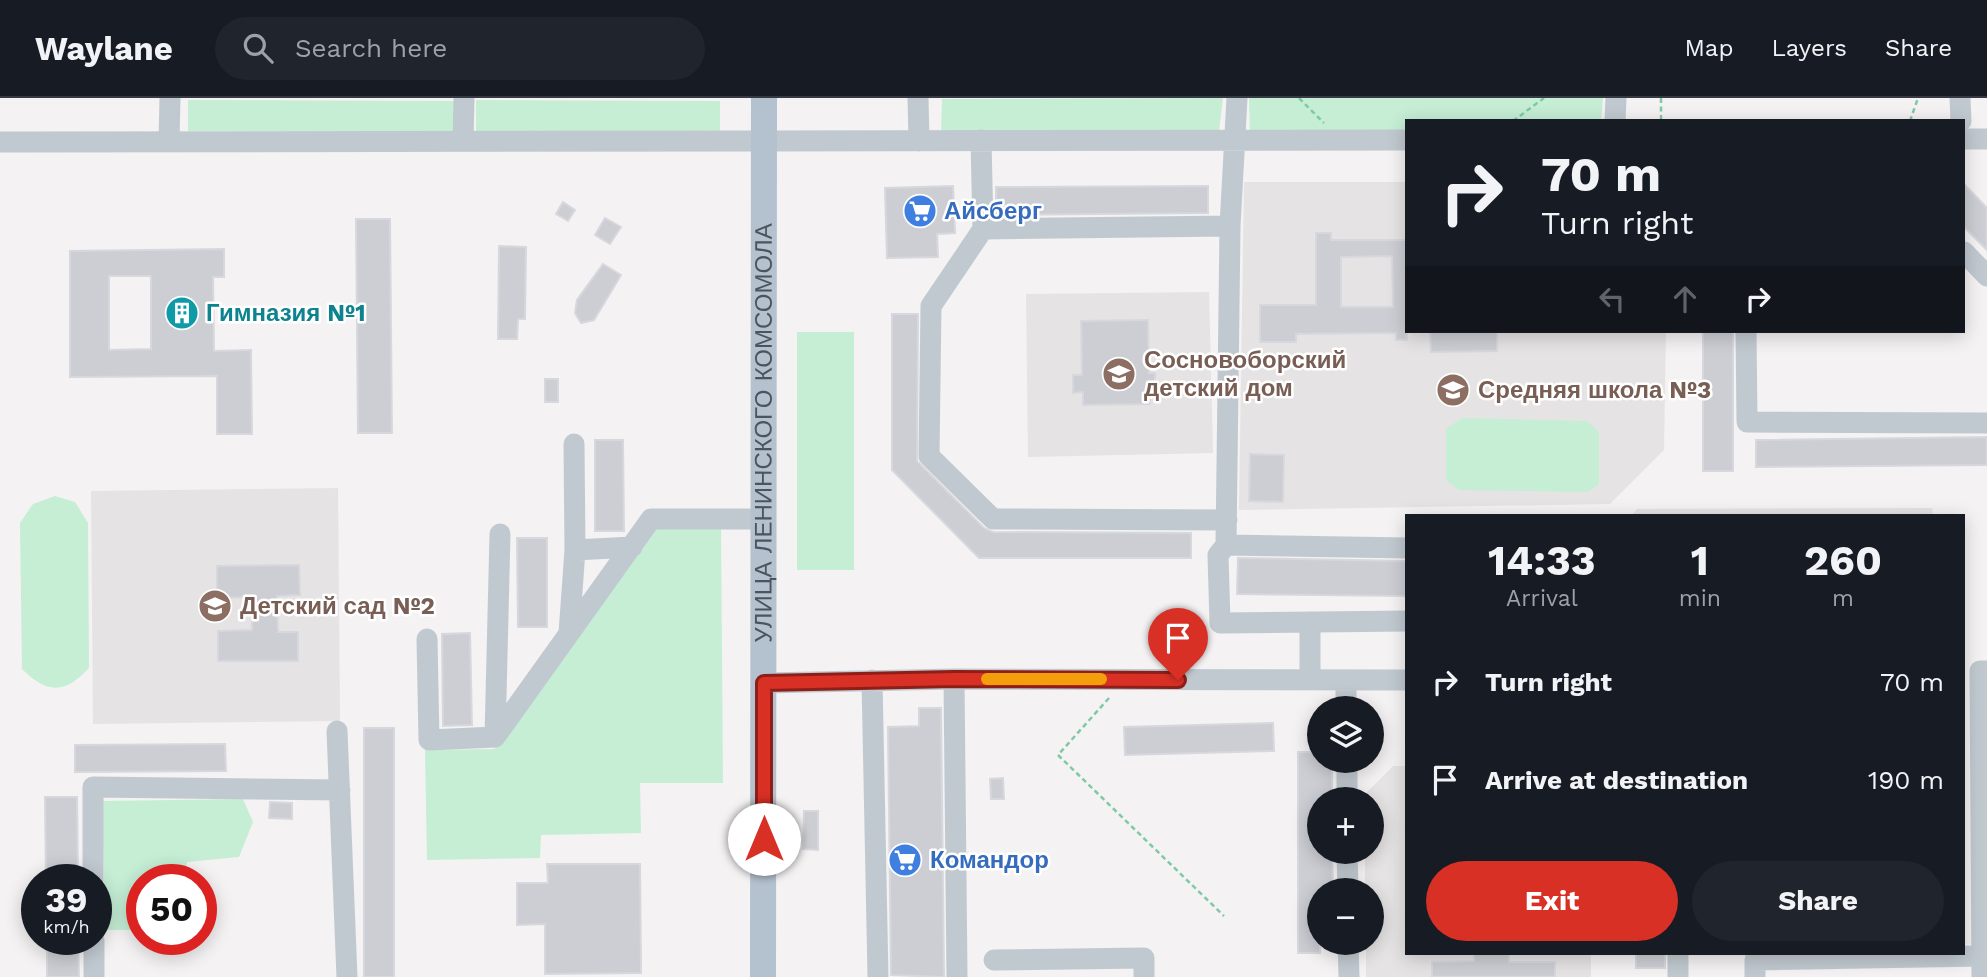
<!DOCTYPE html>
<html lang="en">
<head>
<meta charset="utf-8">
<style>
  body { margin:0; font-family:"Work Sans",sans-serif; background:#20242c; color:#f1f3f6; height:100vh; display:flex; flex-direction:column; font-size:26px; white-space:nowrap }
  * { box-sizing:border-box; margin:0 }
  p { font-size:23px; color:#9ea1a6 }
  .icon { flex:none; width:38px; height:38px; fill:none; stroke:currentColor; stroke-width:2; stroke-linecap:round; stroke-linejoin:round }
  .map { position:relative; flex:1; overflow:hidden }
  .sheet { position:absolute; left:1405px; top:416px; width:560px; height:441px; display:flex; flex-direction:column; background:#171b24; border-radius:0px; box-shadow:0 4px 18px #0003 }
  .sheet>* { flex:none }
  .top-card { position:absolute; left:1405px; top:21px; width:560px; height:214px; border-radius:0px; box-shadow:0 4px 18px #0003; background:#171b24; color:#f1f3f6; overflow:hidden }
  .tools { position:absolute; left:1307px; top:598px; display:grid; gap:14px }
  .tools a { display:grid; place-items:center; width:77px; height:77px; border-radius:50%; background:#171b24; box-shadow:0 4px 18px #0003; font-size:35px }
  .speed { position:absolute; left:21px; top:766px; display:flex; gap:14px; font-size:35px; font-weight:700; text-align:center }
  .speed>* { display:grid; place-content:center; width:91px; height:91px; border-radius:50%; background:#171b24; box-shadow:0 4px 18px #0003; line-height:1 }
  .speed small { font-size:18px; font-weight:400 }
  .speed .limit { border:10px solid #d22; background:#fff; color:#111 }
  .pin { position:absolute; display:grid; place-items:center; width:60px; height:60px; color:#fff; margin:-72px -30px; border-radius:50% 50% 50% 0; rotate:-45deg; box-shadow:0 0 7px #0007 }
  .pin .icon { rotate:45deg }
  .me { position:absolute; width:77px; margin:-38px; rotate:0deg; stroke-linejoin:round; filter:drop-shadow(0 0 5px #0008) }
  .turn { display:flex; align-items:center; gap:24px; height:147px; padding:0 21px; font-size:32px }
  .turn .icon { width:91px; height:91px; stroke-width:2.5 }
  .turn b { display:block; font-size:49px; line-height:60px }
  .lanes { display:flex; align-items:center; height:66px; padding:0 21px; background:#0003; justify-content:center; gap:35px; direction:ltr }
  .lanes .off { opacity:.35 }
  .eta { display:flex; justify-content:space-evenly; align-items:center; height:119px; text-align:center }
  .eta b { font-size:42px; font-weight:700; line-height:49px }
  .primary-button { display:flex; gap:14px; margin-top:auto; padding:14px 21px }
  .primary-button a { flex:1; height:80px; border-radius:42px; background:#d93025; color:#fff; font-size:28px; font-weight:700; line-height:80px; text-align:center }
  .primary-button a+a { background:#20242c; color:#f1f3f6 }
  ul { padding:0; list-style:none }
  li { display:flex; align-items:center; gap:21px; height:98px; padding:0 21px }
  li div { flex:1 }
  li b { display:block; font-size:26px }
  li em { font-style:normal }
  header { display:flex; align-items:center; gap:42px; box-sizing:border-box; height:98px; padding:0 35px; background:#171b24; border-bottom:2px solid #363941 }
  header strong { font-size:33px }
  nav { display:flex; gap:38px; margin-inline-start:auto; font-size:24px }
  .search { width:490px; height:63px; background:#20242c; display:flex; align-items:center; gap:18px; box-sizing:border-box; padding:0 24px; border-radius:38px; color:#9ea1a6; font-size:26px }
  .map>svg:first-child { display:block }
</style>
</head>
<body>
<header>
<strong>Waylane</strong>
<div class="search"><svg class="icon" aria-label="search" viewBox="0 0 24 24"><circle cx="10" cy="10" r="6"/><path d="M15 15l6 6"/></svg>Search here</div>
<nav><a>Map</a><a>Layers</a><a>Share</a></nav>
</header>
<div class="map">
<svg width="1987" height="879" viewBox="0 0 1987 879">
  <rect width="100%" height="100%" fill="#f4f2f2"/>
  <path fill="#e5e3e4" d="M1244,84H1407V233H1666L1664,352L1610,406L1239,412Z
    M1209,194L1213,355L1028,359L1026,196Z
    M338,390L340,623L93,626L91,393Z
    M1932,410L1933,418H1631L1637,411Z
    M1393,668H1407V856H1591V879H1366V845H1372V793H1365V754H1372V702H1365V696Z"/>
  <path fill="#c5eed5" d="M1223,0L1219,33L941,36L942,1Z
    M1249,0H1603L1601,23H1407V35L1250,37Z
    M188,2L454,3V34L188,33Z
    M476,2L720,3V36L476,35Z
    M797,234H854V472H797Z
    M1462,320L1587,323L1599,334V386L1588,394L1459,392L1446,382V331Z
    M55,398L75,404L88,425L89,570C65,596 47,596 22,571L20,425L33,406Z
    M721,425L723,685H640L641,735L541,737L540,760L427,762L425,652L494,651L656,427Z
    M243,701L253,724L239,759L187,764L184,782H142V832H105L102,703Z"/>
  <path fill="#cdced4" stroke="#d7d8dd" stroke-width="2" fill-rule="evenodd" d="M1964,86L1987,110V152L1964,129Z
    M953,88L955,135L937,136L938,159L887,160L885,90Z
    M1208,88V115L996,117V89Z
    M563,104L575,112L568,123L556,116Z
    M605,120L621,129L610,146L595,137Z
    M356,121H390L392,335H358Z
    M1316,135H1331V142H1407V242H1396V235L1296,236V244H1260V207H1316ZM1392,158L1393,209H1341V159Z
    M499,148L526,149L525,221H518L517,241H498Z
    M224,151V179H213L214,253L251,252L252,336H217V278L70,279V153ZM109,178H151V251L109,252Z
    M603,166L621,177L594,222L581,225L575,215L577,202Z
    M892,216H918L917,363L984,430L993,434L1191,435V460H979L892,372Z
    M1148,222L1149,275H1155V294H1150V306L1083,307V294L1073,295V277H1082L1081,223Z
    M1430,233H1497V253L1431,254Z
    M1703,233H1733V373H1703Z
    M545,281H558V304H545Z
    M1987,339V367L1756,369V342Z
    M595,342H623L624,433H595Z
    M1250,356L1284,357L1283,404L1249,403Z
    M517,440H547V529H518Z
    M1238,460L1407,463V498L1237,496Z
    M299,467L300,497L277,498L278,534H298V563H218V533L252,532V499L217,500V468Z
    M470,535L472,627L443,628L442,536Z
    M919,610H941L944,879L891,877L888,629L919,628Z
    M1273,625L1274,653L1125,657L1124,629Z
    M364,630H394V879H364Z
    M225,646L226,673L75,674V647Z
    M1298,654H1320V663H1332V702H1320V754H1332L1333,793H1320V855H1298Z
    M1003,680L1004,701H991L990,681Z
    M45,699H77L78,782H46Z
    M270,704L292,705V721L269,720Z
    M804,713H818V752L803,751Z
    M547,766H640L641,875L545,876V826L517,827V785H548Z
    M47,842H78L79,879H47Z
    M1474,856H1509V864H1555V879H1432V864L1474,863Z
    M1636,856H1665V870H1636Z"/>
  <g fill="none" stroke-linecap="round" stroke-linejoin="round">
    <path stroke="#7fcaa6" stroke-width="2.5" stroke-dasharray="5 3.5" stroke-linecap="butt" d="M1299,0L1324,25
      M1661,0V23
      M1513,23L1544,0
      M1910,23L1918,0
      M1109,600L1058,657L1224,818"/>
    <path stroke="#c1c9d0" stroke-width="21" d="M918,0L919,43
      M1237,0L1230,128L1226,447L1218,457L1220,525L1407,523
      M1960,0L1961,23
      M1615,23L1616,0
      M1964,41H1987
      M981,42L983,131L931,208L929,358L993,421L1227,422
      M169,43L170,0
      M463,43L464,0
      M0,44L1407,42
      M983,131L1230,128
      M1964,154L1987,178
      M1746,233L1747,324L1987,325
      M1226,447L1407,450
      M575,452L632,449
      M1310,524V582
      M569,535L575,452L574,346
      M427,541L429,642L495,639L651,421H764
      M954,581L957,879
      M872,582L878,879
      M1346,583V611
      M764,585L954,581L1407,582
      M337,633L347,879
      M495,639L500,436
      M1347,663V702
      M1347,754L1348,793
      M93,782V689L340,692
      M94,842V879
      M1348,845L1349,879
      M994,862L1144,860V879
      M1678,879V856
      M1755,879V862L1982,858
      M1982,879L1980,573H1987"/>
    <path stroke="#b4c1ce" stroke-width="26" id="s1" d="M763,879L764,0"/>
  </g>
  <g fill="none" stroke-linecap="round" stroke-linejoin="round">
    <defs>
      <path id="route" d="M764,741V585L954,581L1178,582"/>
    </defs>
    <use href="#route" stroke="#8d1f18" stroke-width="18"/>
    <use href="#route" stroke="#d93025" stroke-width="12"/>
    <path stroke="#f59e0b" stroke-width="12" d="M987,581H1101"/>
  </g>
  <defs>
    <symbol id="supermarket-disc" viewBox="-11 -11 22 22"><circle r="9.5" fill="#3f7fe0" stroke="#fff"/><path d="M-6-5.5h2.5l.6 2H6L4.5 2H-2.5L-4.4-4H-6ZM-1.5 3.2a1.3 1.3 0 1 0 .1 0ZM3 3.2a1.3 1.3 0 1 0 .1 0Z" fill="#fff"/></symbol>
    <symbol id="building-disc" viewBox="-11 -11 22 22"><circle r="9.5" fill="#0f9aa8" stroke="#fff"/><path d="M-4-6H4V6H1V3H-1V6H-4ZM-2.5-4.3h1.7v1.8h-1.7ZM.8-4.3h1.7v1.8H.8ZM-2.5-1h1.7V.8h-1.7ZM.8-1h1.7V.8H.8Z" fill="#fff"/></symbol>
    <symbol id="school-disc" viewBox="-11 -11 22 22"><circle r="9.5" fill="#8d6e63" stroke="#fff"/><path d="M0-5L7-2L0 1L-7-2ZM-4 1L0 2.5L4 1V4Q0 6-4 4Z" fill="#fff"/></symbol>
  </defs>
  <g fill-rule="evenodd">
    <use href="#supermarket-disc" x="901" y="94" width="38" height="38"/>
    <use href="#building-disc" x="163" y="196" width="38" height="38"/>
    <use href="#school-disc" x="1100" y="257" width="38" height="38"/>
    <use href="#school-disc" x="1434" y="273" width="38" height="38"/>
    <use href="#school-disc" x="196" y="489" width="38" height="38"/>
    <use href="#supermarket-disc" x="886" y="743" width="38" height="38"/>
  </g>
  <g text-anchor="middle" stroke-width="5" stroke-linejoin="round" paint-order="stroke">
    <g font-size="24" font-weight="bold" fill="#366cbe" stroke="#fff" text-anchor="start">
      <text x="944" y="121">Айсберг</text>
      <text x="930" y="770">Командор</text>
    </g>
    <g font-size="24" font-weight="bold" fill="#0d838f" stroke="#fff" text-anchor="start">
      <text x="206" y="223">Гимназия №1</text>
    </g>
    <g font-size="24" font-weight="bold" fill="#785e54" stroke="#fff" text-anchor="start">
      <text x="1144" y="270">Сосновоборский<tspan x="1144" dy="28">детский дом</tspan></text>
      <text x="1478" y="300">Средняя школа №3</text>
      <text x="240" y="516">Детский сад №2</text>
    </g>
    <g font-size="24" fill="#4b555f" stroke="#fff">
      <text dy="8" stroke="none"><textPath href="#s1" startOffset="544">УЛИЦА ЛЕНИНСКОГО КОМСОМОЛА</textPath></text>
    </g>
  </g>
</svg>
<div class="tools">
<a><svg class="icon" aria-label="layers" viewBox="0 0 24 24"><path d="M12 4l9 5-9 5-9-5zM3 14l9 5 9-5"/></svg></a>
<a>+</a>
<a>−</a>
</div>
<div class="speed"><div>39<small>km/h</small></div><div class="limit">50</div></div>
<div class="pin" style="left:1178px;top:582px;background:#d93025"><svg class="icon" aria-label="arrive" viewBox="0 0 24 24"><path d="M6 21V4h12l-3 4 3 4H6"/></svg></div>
<svg class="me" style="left:764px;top:741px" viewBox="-20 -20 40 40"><circle r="19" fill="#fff"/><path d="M0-13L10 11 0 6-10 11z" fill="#d93025"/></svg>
<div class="top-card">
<div class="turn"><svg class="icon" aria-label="right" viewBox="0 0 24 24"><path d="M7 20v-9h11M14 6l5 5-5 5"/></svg><div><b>70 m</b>Turn right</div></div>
<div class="lanes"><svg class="icon off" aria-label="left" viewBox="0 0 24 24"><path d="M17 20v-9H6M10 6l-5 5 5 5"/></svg><svg class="icon off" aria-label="ahead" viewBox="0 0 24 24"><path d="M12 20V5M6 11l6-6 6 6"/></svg><svg class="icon" aria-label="right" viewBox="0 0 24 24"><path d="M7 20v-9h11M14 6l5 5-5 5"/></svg></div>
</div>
<section class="sheet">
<div class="eta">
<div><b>14:33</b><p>Arrival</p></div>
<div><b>1</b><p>min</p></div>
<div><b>260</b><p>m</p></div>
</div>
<ul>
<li><svg class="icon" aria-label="right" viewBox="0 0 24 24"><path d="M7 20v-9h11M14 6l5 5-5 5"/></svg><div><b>Turn right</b></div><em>70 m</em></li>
<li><svg class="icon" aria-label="arrive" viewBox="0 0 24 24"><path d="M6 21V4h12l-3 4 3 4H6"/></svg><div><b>Arrive at destination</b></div><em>190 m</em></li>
</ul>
<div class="primary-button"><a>Exit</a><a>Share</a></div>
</section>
</div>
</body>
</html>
